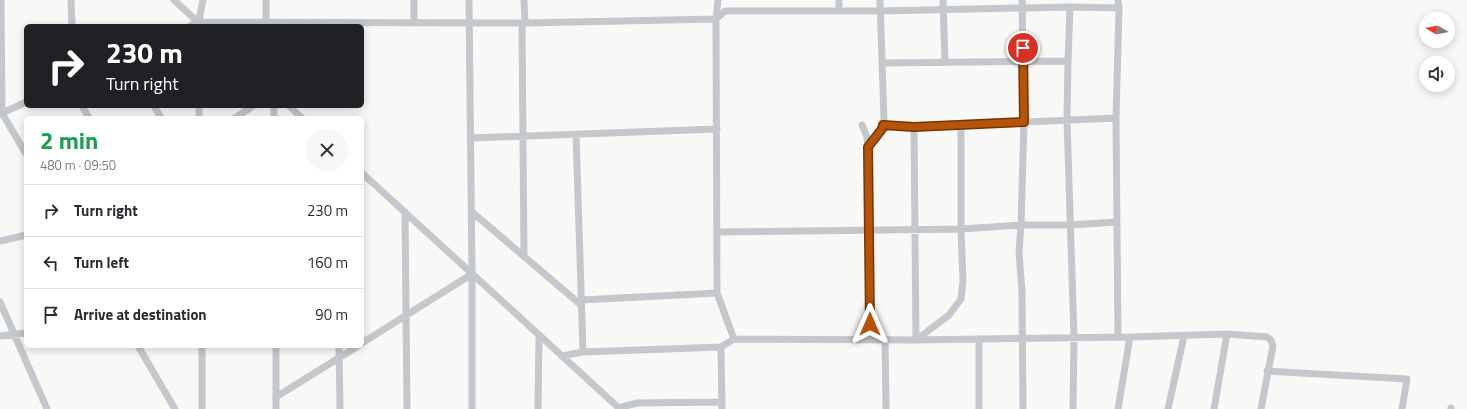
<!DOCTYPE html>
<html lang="en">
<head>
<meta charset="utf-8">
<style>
  body { margin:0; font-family:"Titillium Web",sans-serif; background:#f7f7f7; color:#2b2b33; height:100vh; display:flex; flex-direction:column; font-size:15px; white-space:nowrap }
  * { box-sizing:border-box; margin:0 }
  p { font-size:13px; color:#7c7c81 }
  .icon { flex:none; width:22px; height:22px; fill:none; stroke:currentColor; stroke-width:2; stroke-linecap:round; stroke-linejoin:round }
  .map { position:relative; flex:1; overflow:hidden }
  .details { position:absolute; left:24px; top:116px; width:340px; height:232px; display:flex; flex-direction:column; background:#fff; border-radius:6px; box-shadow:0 2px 10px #0003 }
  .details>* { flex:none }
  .top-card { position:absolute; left:24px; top:24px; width:340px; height:84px; border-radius:6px; box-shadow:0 2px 10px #0003; background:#202124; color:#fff; overflow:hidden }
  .needle { width:26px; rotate:280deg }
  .controls { position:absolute; left:1419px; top:12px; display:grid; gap:8px }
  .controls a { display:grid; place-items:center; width:36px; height:36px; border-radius:50%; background:#fff; box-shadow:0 2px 10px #0003; font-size:20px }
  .pin { position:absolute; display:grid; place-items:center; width:34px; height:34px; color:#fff; margin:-17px; border:2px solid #fff; border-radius:50%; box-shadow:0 1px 4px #0007 }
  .me { position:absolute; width:44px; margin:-22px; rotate:0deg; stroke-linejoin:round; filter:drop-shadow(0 0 3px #0008) }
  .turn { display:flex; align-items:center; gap:14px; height:84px; padding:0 16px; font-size:18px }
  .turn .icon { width:52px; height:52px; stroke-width:2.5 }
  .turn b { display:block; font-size:28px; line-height:34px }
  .round { display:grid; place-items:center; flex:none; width:42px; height:42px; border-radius:21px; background:#f7f7f7 }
  .summary { display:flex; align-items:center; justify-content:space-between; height:68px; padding:0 16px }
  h1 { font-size:24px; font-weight:700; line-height:30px; color:#1e9e55 }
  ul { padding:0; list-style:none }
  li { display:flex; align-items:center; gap:12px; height:52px; padding:0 16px; border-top:1px solid #e1e1e2 }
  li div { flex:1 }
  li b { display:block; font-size:15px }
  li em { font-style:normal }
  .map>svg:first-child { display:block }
</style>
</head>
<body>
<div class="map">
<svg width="1467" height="409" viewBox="0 0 1467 409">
  <rect width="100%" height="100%" fill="#f8f9f6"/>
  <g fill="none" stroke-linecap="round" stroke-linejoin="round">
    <path stroke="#c4c8cc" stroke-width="7" d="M1,0L2,113L26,154
      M71,0L72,26
      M174,0L200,24
      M266,0V22
      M414,0V23
      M469,0L472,274V409
      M524,0L525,23
      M718,0L716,19L717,293L734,339L721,347L722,409
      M839,0V11
      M943,0L945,62
      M1022,0L1024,122L1021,225L1019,252L1022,292L1023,409
      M1118,0L1119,8
      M1070,7L1119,8L1116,118L1118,337
      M522,23L524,257
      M198,25L203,0
      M190,26L198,22L525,23L716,19L725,11H880L1070,7L1068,61
      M882,63L1068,61L1067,120L1074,337L1073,409
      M82,106L89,118
      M154,106L161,118
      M199,106V118
      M274,106V118
      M289,106L302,118
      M0,114L26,102
      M235,118L253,106
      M862,125L867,137L868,147L870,340
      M883,125L914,127L1116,118
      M914,127L916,340
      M576,134L583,352
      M471,138L717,129
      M868,147L882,129L884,120L880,0
      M362,173L620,409
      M405,212L407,409
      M472,212L581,305
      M717,232L961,229L1021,225H1070L1117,222
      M0,241L26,235
      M581,300L717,293
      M0,302L47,409
      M0,336L26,333
      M734,339L916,340L1130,337L1227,334L1267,337L1271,340L1273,346L1261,409
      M979,339V409
      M885,340L886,409
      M916,340L949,315L961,299L963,281L961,229V124
      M362,343L472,274
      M138,346L175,409
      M202,346V409
      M276,346V409
      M339,346L340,409
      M562,356L583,352L721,347
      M1267,371L1407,379L1402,409
      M276,397L358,346
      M618,408L637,403L721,402
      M538,409L539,335
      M1118,409L1130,337
      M1168,409L1184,336
      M1214,409L1227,334
      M1451,409V408"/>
  </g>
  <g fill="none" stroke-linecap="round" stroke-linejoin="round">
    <defs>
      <path id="route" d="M870,324L868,147L882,129L883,125L914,127L1024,122L1023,48"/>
    </defs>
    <use href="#route" stroke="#753606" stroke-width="10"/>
    <use href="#route" stroke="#b45309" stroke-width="7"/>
  </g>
</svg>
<div class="controls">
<a><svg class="needle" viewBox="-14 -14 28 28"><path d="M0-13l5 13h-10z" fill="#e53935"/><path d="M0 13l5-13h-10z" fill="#7c7c81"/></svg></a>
<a><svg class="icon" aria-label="sound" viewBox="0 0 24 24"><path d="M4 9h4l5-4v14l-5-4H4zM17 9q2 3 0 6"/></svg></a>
</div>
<div class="pin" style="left:1023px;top:48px;background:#d93025"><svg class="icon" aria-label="arrive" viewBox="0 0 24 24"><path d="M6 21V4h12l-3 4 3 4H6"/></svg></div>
<svg class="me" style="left:870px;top:324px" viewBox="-20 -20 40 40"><path d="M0-17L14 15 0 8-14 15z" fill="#b45309" stroke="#fff" stroke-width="4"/></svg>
<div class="top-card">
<div class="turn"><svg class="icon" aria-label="right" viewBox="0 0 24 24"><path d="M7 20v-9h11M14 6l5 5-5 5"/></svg><div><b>230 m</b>Turn right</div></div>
</div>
<section class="details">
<div class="summary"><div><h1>2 min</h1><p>480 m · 09:50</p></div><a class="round"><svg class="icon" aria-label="close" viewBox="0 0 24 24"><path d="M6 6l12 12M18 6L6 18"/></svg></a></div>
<ul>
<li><svg class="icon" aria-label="right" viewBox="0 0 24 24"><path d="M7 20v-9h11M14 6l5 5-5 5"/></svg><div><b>Turn right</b></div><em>230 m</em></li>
<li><svg class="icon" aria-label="left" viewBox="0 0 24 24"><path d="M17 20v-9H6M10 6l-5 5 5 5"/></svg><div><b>Turn left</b></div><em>160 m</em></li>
<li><svg class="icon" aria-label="arrive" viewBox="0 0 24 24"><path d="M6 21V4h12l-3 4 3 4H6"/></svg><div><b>Arrive at destination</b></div><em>90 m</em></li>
</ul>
</section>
</div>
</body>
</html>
